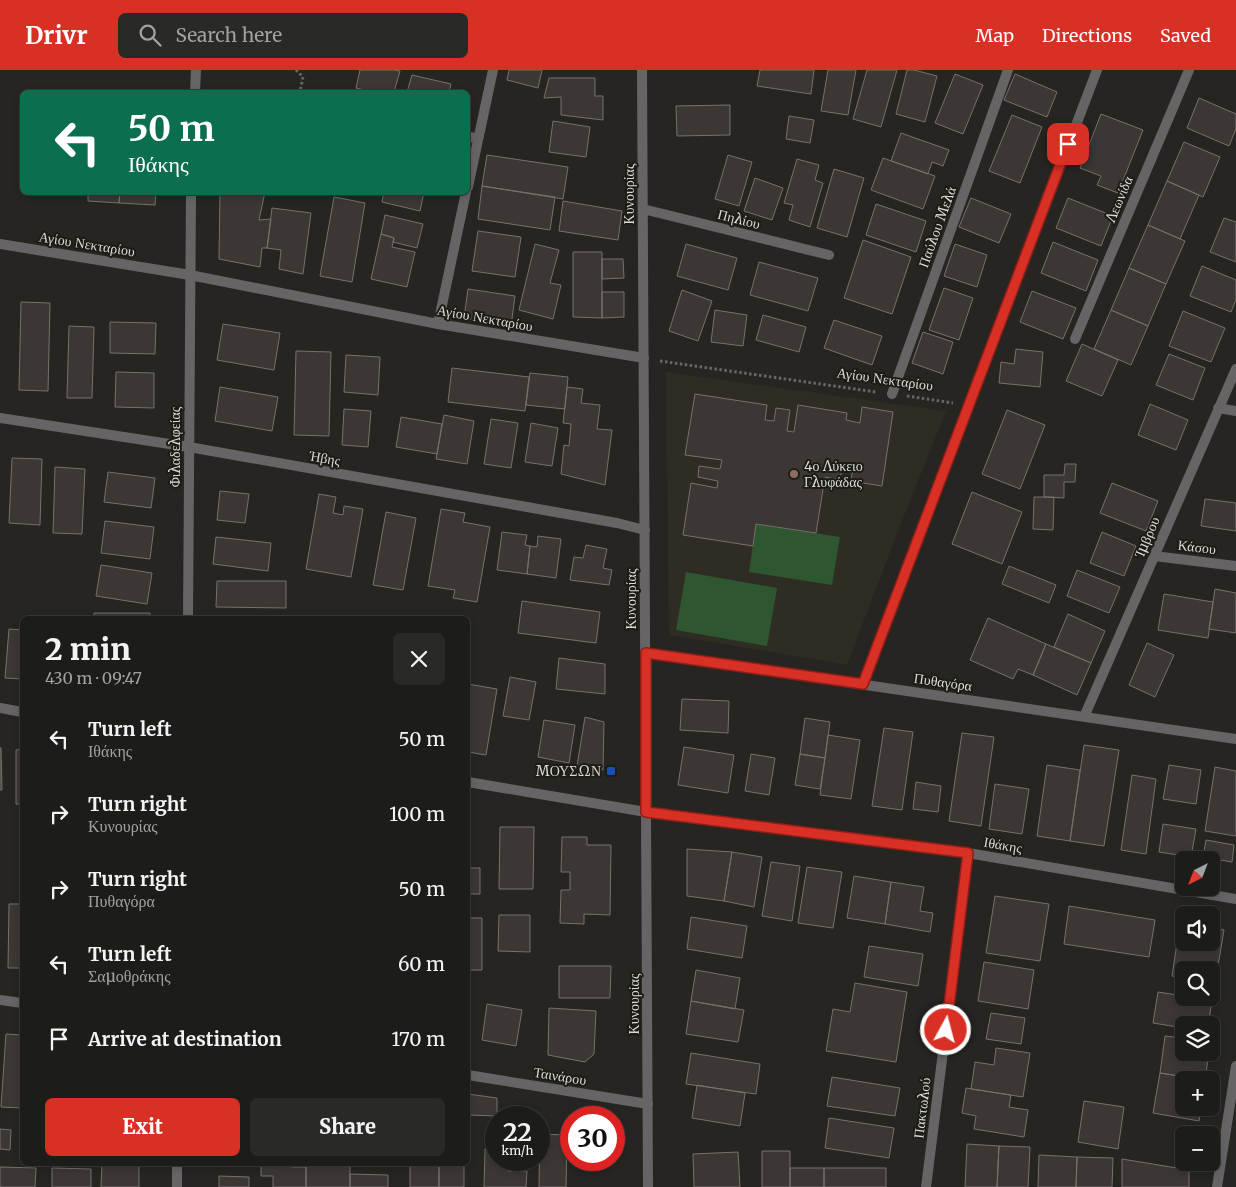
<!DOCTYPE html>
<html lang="en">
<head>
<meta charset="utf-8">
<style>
  body { margin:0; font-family:Merriweather,serif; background:#292926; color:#f1f3f6; height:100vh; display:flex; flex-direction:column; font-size:19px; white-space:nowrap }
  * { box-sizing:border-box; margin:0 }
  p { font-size:16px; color:#a0a1a2 }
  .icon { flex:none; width:28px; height:28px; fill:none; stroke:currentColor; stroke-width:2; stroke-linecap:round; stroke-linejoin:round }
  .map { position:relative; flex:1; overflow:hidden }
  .side { position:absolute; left:20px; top:546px; width:450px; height:550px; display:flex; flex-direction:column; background:#1c1c19; border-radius:8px; box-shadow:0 2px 8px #0003,0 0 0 1px #3a3a38 }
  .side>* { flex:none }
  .guide { position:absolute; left:20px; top:20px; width:450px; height:105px; border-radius:8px; box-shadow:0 2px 8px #0003,0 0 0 1px #3a3a38; background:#0b6e4f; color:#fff; overflow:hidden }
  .needle { width:32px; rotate:222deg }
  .controls { position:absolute; left:1175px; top:781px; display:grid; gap:10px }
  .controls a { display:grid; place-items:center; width:45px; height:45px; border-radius:8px; background:#1c1c19; box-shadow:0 2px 8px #0003,0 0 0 1px #3a3a38; font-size:25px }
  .speed { position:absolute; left:485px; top:1036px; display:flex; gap:10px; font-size:25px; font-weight:700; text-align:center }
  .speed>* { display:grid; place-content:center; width:65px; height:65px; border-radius:50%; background:#1c1c19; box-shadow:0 2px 8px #0003,0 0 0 1px #3a3a38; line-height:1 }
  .speed small { font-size:12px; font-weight:400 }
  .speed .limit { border:8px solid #d22; background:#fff; color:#111 }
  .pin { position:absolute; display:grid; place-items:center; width:42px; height:42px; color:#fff; margin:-21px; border-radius:10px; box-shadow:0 2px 8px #0006 }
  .me { position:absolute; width:55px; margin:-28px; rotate:7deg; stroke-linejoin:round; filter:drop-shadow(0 0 4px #0008) }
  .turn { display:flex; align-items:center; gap:18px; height:105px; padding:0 25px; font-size:22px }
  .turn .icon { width:65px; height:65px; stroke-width:2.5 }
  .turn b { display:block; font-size:35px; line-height:42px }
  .round { display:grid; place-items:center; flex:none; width:52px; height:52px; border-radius:8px; background:#292926 }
  .headline { display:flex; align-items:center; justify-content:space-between; height:85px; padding:0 25px }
  h1 { font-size:30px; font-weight:800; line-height:38px }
  .action { display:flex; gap:10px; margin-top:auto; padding:10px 25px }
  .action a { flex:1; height:58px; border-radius:8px; background:#d93025; color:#fff; font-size:20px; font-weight:800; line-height:58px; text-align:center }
  .action a+a { background:#292926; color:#f1f3f6 }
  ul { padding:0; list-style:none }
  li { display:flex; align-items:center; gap:15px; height:75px; padding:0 25px }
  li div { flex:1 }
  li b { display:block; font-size:19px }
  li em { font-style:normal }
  header { display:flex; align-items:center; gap:30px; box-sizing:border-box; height:70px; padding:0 25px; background:#d93025; color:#fff }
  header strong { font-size:24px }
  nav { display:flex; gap:28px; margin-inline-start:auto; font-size:18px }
  .search { width:350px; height:45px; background:#292926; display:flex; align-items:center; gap:12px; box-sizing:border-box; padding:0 18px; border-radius:8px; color:#a0a1a2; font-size:19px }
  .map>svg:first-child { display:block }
</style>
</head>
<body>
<header>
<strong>Drivr</strong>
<div class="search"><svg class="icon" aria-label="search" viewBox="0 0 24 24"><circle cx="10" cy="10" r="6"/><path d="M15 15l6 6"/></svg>Search here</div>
<nav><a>Map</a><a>Directions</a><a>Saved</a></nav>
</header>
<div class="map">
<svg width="1236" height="1117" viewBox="0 0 1236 1117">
  <rect width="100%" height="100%" fill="#262521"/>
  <path fill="#2f2d23" d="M666,302L946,341L896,466L847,595L669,565Z"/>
  <path fill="#2e572f" d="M756,454L840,467L832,515L749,502Z
    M686,502L777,518L767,576L676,560Z"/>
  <path fill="#3c3734" stroke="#77716e" d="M360,0H394L400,1L394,22H373L356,18Z
    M509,0H542L538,18L507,10Z
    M760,0H814L811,24L757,16Z
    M828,0H856L848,45L821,41Z
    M867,0H897L881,57L853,49Z
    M907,0H914L937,6L925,52L896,44Z
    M955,4L983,15L963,64L935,53Z
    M1015,4L1057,22L1047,47L1004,30Z
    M412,5L451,14L449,22H407Z
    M549,8H595V26H603V50L561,45V27L544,28Z
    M1199,28L1236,44V59L1229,76L1187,58Z
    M730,35V65L677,66L676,36Z
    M1101,44L1143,60L1118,123L1097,115L1101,106L1080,98Z
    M1012,45L1042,57L1020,113L989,101Z
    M789,46L814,50L810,73L786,69Z
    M553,51L590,57L586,87L549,82Z
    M901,63L949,80L943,96L932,92L928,104L891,91Z
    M1184,72L1220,87L1203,127L1167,111Z
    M487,85L568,97L563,129L482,116Z
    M728,85L752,92L739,136L715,129Z
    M883,88L935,106L923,139L871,120Z
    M797,89L819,95L815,110L823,113L810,157L789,150L793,135L784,133Z
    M834,99L864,108L847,167L817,158Z
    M755,108L783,118L772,150L744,141Z
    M1167,111L1199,125L1180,169L1148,155Z
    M482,116L555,127L550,160L478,149Z
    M88,122H120L119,133L88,131Z
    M120,122H156L155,135L119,133Z
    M220,122H265L259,150L271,149L267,178H262L260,197L219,189Z
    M384,122H424L420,141L382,132Z
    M334,127L365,133L352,212L320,206Z
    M971,128L1011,144L999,173L959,157Z
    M1068,128L1113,146L1101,176L1056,158Z
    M563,131L622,141L618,170L559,161Z
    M876,134L926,151L916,182L866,165Z
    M272,138L311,143L303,204L279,199L281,180L267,178Z
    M385,145L423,154L417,178L393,172L394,168L381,164Z
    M1224,148L1236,152V192L1210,182Z
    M1148,155L1185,171L1166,214L1129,198Z
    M478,161L521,167L515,207L472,201Z
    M381,164L394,168L392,177L415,182L407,217L371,209Z
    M863,170L911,187L892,244L844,228Z
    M1053,172L1098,190L1086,221L1041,203Z
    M535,174L559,180L550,213L561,215L553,249L519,240Z
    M686,174L737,188L728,220L677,206Z
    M955,174L987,185L977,217L944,206Z
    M573,182H602V248L573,247Z
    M602,189H623L624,208L602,209Z
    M759,192L818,208L808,241L750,225Z
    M1202,196L1236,210V230L1231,242L1190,226Z
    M1129,198L1166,214L1148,256L1111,240Z
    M944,218L973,228L959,270L929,260Z
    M468,219L515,226L511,256L464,248Z
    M682,220L712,231L698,271L669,261Z
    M1032,221L1076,238L1063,269L1020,252Z
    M602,222H624V247L602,248Z
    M21,232L50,233L48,321L19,320Z
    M715,240L747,245L743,276L711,272Z
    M1111,240L1148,256L1131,295L1094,279Z
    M1183,241L1225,258L1211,292L1169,276Z
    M763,245L806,257L799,282L756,270Z
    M834,250L882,266L872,295L824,278Z
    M110,252L156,253L155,284L110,283Z
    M223,254L280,263L274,300L217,290Z
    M69,256L94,257L92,328H67Z
    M923,262L953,272L943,304L912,293Z
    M1082,274L1118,290L1102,326L1066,311Z
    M1016,279L1043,282L1040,317L999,313L1001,292L1014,294Z
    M296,281L331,282L329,366L294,365Z
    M1169,284L1205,298L1193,330L1156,315Z
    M346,285L380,287L378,325L344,322Z
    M452,298L529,307L525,341L448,332Z
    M116,302L154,303V338L115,337Z
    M530,303L568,307L565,339L526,335Z
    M220,317L278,327L272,361L215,351Z
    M567,317L583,319L581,333L600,335L597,359L612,360L605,415L561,404L564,375L569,376L571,354L563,353Z
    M695,324L767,335L765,350L774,351L776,338L790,340L787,361L794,362L798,335L847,343L846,350L860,353L862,337L893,342L882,416L851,411L853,398L842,396L840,410L825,407L816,463L756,454L753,476L683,465L691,413L717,418L718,411L698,407L699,396L720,399L722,390L685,385Z
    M1150,334L1188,350L1176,380L1138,365Z
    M344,339L371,341L368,377L342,375Z
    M1007,340L1045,355L1020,419L982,404Z
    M444,345L474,351L467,394L436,389Z
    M401,347L442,354L437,384L396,377Z
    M491,349L518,353L511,398L484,394Z
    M531,353L558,358L552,396L525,392Z
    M12,388L42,389L40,455L9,453Z
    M1065,394H1076L1075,412H1064V428L1044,427V405H1064Z
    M55,397L85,399L82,464L53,463Z
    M108,402L155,408L151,438L104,432Z
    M1112,413L1158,431L1146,461L1100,443Z
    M220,421L249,424L245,453L217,450Z
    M972,422L1022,442L1002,494L952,474Z
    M319,424L336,427L333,443L343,445L344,436L363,439L351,507L306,499Z
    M1034,427H1054L1053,460L1033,459Z
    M1205,429L1236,433V461L1201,456Z
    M441,439L465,443L463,452L490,457L477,532L453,528L455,520L428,516Z
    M386,442L416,448L403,520L373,515Z
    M105,451L154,457L150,489L101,483Z
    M502,462L527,465L525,475L530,476L527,504L497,500Z
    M1102,462L1136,476L1124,506L1090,493Z
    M538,466L561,469L556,508L527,504L530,476L537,477Z
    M216,467L271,473L268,501L213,494Z
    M586,475L607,479L603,498L612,500L609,515L570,510L574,487L583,488Z
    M101,495L152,503L147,534L96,526Z
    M1009,496L1056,515L1049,533L1002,514Z
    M1077,500L1120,517L1109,543L1067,526Z
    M217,511H286V538L216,537Z
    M1215,519L1236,523V563L1209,559Z
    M1164,524L1213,532L1208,568L1158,560Z
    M522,531L600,542L596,573L518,563Z
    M94,543H150V549H94Z
    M1068,544L1105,561L1091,593L1054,577Z
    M988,548L1046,574L1033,605L1018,599L1013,609L970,590Z
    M9,559L22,560V609L5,608Z
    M1147,573L1174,585L1155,627L1129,615Z
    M1046,574L1091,593L1077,625L1033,605Z
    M559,588L605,594V624L556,619Z
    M510,607L536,612L529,650L503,646Z
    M468,614L497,619L486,685L468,682Z
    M682,629L729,631L728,663L680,660Z
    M585,647L604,652L603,700L577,696Z
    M805,648L830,652L825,688L800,684Z
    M544,650L575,655L569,693L538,687Z
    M884,658L913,662L902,740L872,736Z
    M962,663L994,667L981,756L949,751Z
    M828,665L860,670L851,729L820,725Z
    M1084,675L1119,680L1104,776L1070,771Z
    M684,677L734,685L728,723L678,715Z
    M0,678H1L2,720H0Z
    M22,679V734H16V680Z
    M751,684L775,688L769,725L745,721Z
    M800,684L825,688L820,719L795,715Z
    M1047,695L1080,700L1070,771L1037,766Z
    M1169,695L1201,700L1196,734L1163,729Z
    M1215,697L1236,701V766L1205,761Z
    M1132,705L1156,709L1146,784L1121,780Z
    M916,712L941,716L938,742L913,739Z
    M995,714L1029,719L1022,764L989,759Z
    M1163,754L1196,759L1191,787L1159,782Z
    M500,757H534L533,819H499Z
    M562,767H587V775H611L610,845L584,844V854L560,853L561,820H570V802H561Z
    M1206,770L1234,775L1232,792L1203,787Z
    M687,779L732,782L724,831L687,826Z
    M732,782L762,787L754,837L724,831Z
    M771,792L800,796L792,851L762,846Z
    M807,797L842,802L833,858L798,853Z
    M468,798H480V824H468Z
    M854,806L891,812L885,854L847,848Z
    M891,812L924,817L920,841L933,843L930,862L885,854Z
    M995,826L1049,834L1040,891L986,883Z
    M9,834H22V898H8Z
    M1069,836L1155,850L1149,887L1064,874Z
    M499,845H530V882L498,881Z
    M691,847L747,856L742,888L687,879Z
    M468,848H482V900H468Z
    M1180,853L1184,854V872H1211V858L1224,860L1215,914L1211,913V900H1184V908L1172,906Z
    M869,876L923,884L918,916L864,907Z
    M984,892L1034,900L1028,939L978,931Z
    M559,896H611L610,928H559Z
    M696,900L740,908L735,939L691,931Z
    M855,913L907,922L896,992L826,981L833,939L850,942Z
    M1158,922L1184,926V928H1194L1212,931L1208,955H1184V958L1153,953Z
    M691,931L744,940L738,972L686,964Z
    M487,934L522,940L516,976L482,970Z
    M549,938L596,941L594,984L585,992L548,985Z
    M991,943L1025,948L1021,974L986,969Z
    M6,964L22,965V1038L1,1037Z
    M1165,966L1184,968V982H1209L1205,1010L1160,1003Z
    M996,978L1030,983L1023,1027L971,1019L975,992L994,995Z
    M691,983L760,994L756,1024L686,1014Z
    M1160,1003L1205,1010H1184V1038H1201L1199,1051L1153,1043Z
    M832,1007L900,1018L895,1046L827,1036Z
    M697,1015L745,1023L740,1056L692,1048Z
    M966,1018L1011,1025L1009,1037L1028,1040L1024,1067L974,1059L976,1046L962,1043Z
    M468,1024L497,1028V1046L468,1045Z
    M1084,1031L1124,1037L1118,1079L1078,1072Z
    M829,1048L894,1058L889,1088L825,1078Z
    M0,1059L11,1060L10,1080L0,1079Z
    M540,1064L567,1065L566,1117H539Z
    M967,1074L999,1076L997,1117H965Z
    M999,1076L1030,1077L1028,1117H997Z
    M485,1079H496V1090H509L508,1101H527L526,1117H484Z
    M762,1081H790V1117H762Z
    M738,1082L740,1117H694L693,1084Z
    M1039,1085L1077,1087L1076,1117H1038Z
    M1077,1087L1113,1088L1112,1117H1076Z
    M1122,1089L1189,1100V1117H1122Z
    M102,1094H139V1117H101Z
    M261,1094H292V1097H306V1117H273V1106H261Z
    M306,1094H350V1117H306Z
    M410,1094H439V1117H410Z
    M439,1094H464V1117H439Z
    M0,1097L36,1098L35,1117H0Z
    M52,1098L91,1099V1117H52Z
    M790,1098H824V1117H790Z
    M824,1098H886V1117H824Z
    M350,1104L388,1105V1117H350Z
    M219,1106L249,1107V1117H219Z"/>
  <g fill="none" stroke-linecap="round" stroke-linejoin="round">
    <path stroke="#686764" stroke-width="3" stroke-dasharray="2.5 2.5" stroke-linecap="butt" d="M296,0L303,7L300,22
      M660,291L876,322
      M907,326L953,333"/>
    <path stroke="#676465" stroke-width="10" d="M468,67L478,68
      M1075,269L1189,0
      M892,324L1008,0"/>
    <path stroke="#676465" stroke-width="10" d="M195,22L196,0
      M468,117L493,0
      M643,139L829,185
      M0,174L190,205L438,254L644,288
      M438,254L466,122
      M1218,338L1236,341
      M0,348L189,377L617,453L645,460
      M1154,486L1236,496
      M188,549L191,122
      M646,583L1236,669
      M863,614L1097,0
      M1084,647L1236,299
      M0,930L22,933
      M468,1005L648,1034
      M177,1094V1117
      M926,1117L968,783
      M1217,1117L1236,996"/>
    <path stroke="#676465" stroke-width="10" d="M642,0L648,1117
      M0,638L22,642
      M468,712L646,742L968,783L1236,829"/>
  </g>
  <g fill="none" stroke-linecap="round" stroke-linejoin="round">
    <defs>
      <path id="route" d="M946,960L968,783L646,742V583L863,614L1068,74"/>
    </defs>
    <use href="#route" stroke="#8d1f18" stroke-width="12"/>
    <use href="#route" stroke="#d93025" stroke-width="9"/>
  </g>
  <circle fill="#8d6e63" stroke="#1d1c17" stroke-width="2" cx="794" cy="404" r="5"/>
  <rect fill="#1a4fb4" stroke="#1d1c17" stroke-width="2" x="606" y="696" width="10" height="10" rx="2.5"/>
  <g text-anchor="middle" stroke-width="4" stroke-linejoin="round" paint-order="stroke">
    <g font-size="14" fill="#d9d9d6" stroke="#1d1c17">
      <text transform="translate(629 124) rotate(-90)" y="5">Κυνουρίας</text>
      <text transform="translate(1119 129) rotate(-67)" y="5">Λεωνίδα</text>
      <text transform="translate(739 149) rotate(14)" y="5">Πηλίου</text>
      <text transform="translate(937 157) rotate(-70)" y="5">Παύλου Μελά</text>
      <text transform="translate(87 174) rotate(9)" y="5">Αγίου Νεκταρίου</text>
      <text transform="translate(485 248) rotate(10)" y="5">Αγίου Νεκταρίου</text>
      <text transform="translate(885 309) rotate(8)" y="5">Αγίου Νεκταρίου</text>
      <text transform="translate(175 377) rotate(-90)" y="5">Φιλαδελφείας</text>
      <text transform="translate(325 388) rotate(10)" y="5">Ήβης</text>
      <text transform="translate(1147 467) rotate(-67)" y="5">Ίμβρου</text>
      <text transform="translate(1197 477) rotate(7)" y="5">Κάσου</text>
      <text transform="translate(631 529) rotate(-90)" y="5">Κυνουρίας</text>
      <text transform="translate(943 612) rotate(8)" y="5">Πυθαγόρα</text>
      <text transform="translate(1003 775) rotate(10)" y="5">Ιθάκης</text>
      <text transform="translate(634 934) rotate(-90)" y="5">Κυνουρίας</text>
      <text transform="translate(560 1006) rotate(9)" y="5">Ταινάρου</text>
      <text transform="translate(922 1038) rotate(-83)" y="5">Πακτωλού</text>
    </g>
    <g font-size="14" fill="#d9d9d6" stroke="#1d1c17" text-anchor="start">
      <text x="804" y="401">4ο Λύκειο<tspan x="804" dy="16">Γλυφάδας</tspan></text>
      <text x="601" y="706" text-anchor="end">ΜΟΥΣΩΝ</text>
    </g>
  </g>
</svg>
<div class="controls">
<a><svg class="needle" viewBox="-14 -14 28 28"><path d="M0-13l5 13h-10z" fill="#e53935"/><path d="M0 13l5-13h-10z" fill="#a0a1a2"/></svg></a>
<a><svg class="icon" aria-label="sound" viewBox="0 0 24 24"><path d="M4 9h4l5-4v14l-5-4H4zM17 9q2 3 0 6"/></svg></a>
<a><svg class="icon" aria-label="search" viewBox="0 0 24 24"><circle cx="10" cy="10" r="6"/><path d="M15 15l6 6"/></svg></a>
<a><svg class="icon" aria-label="layers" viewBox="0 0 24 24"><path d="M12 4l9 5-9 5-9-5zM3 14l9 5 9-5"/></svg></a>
<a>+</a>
<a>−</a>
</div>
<div class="speed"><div>22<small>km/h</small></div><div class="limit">30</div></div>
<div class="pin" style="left:1068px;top:74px;background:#d93025"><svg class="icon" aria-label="arrive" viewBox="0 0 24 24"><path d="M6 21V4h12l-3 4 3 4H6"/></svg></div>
<svg class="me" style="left:946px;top:960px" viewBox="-20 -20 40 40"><circle r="17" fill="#d93025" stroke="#fff" stroke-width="3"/><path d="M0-11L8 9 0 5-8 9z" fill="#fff"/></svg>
<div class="guide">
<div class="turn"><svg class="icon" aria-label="left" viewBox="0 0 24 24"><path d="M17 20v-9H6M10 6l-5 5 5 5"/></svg><div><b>50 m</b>Ιθάκης</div></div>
</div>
<section class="side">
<div class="headline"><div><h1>2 min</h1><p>430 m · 09:47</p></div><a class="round"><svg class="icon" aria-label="close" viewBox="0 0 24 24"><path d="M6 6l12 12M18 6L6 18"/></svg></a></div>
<ul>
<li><svg class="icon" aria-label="left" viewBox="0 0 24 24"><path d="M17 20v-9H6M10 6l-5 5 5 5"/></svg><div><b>Turn left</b><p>Ιθάκης</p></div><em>50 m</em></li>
<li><svg class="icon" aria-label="right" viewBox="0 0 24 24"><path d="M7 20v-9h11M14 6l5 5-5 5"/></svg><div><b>Turn right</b><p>Κυνουρίας</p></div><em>100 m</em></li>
<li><svg class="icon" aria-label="right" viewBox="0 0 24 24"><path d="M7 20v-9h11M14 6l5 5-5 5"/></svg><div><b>Turn right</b><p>Πυθαγόρα</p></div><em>50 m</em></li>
<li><svg class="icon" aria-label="left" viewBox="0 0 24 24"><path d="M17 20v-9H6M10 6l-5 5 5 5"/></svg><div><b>Turn left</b><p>Σαμοθράκης</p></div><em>60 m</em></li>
<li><svg class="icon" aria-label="arrive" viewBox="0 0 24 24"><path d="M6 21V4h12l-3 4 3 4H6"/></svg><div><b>Arrive at destination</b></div><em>170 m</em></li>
</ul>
<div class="action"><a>Exit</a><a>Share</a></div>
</section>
</div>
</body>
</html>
